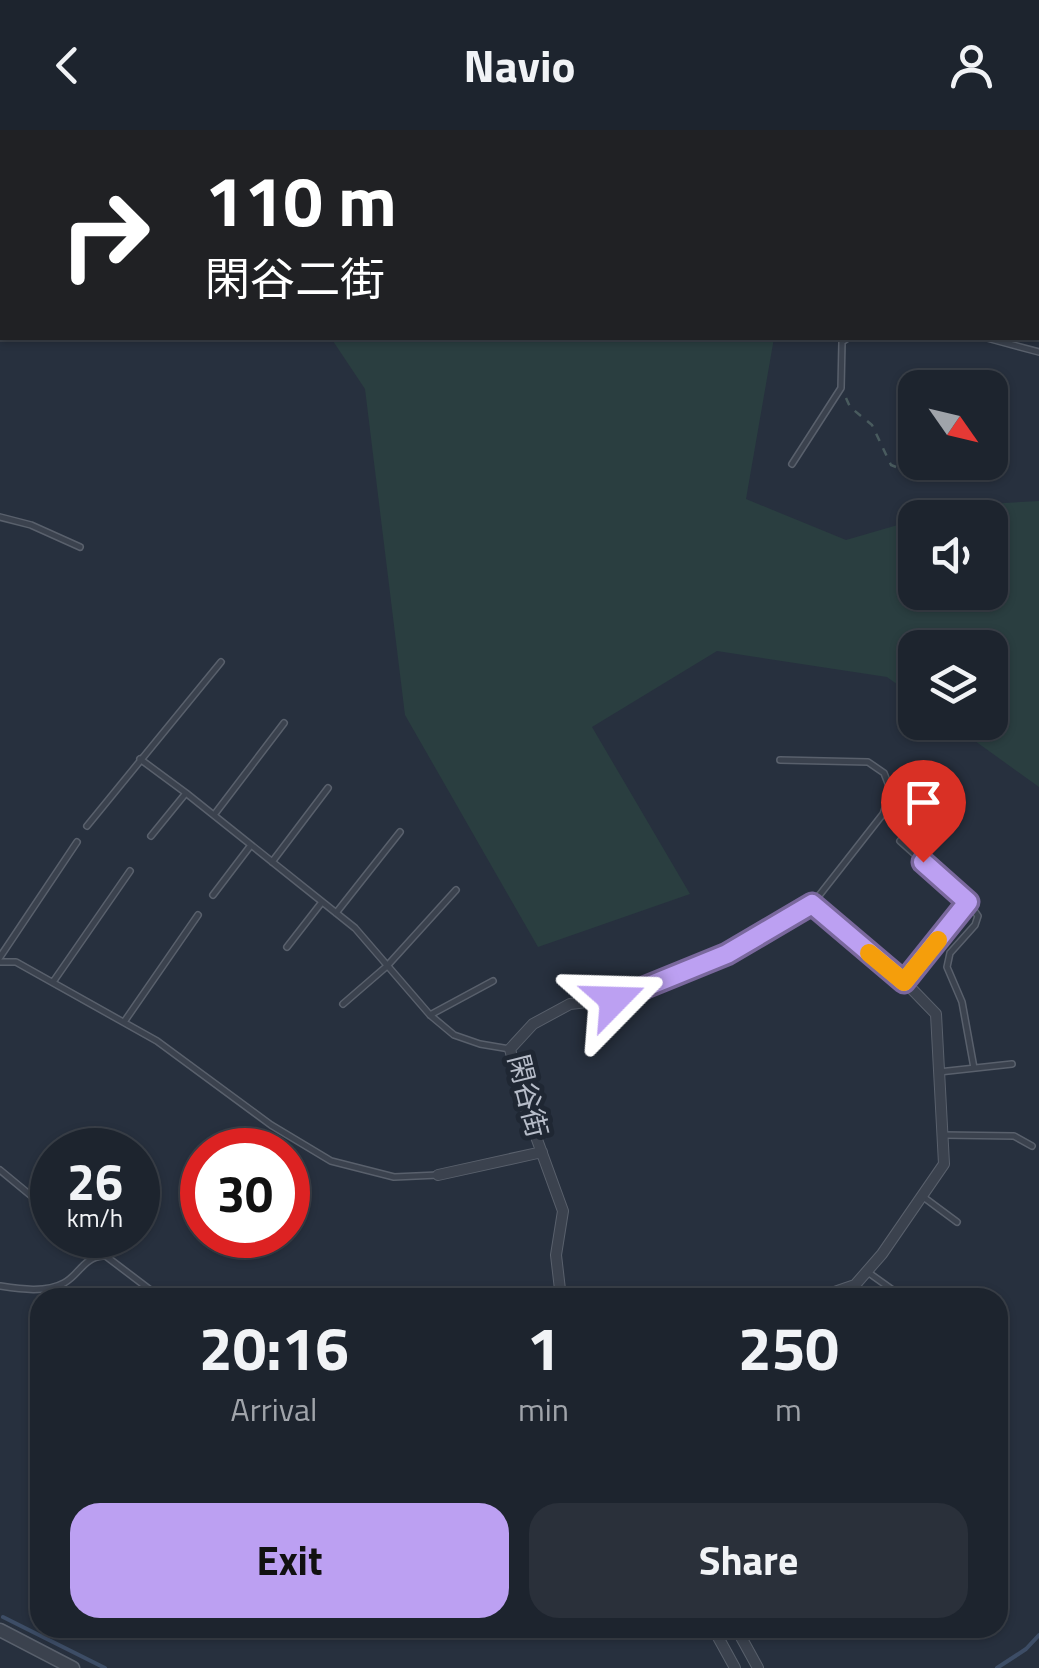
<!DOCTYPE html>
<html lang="en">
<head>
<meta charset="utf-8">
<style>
  body { margin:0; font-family:"Titillium Web","Noto Sans TC",sans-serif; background:#2a303a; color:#f1f3f6; height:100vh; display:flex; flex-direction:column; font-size:38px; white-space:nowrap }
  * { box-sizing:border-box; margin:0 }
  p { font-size:32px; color:#a0a4aa }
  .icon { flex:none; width:55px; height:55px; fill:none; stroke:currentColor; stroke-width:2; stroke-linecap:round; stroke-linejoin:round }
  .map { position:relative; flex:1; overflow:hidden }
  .details { position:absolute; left:30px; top:1158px; width:978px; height:350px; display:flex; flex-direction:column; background:#1d242e; border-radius:30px; box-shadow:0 2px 8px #0004,0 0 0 2px #3b414a }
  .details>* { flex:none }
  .guide { position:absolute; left:0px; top:0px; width:1040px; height:210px; box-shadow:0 2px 8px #0004,0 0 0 2px #3b414a; background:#202124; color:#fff; overflow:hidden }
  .needle { width:65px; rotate:124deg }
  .fabs { position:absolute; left:898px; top:240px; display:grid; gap:20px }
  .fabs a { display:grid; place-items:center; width:110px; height:110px; border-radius:20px; background:#1d242e; box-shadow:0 2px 8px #0004,0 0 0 2px #3b414a; font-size:50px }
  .speed { position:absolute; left:30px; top:998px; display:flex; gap:20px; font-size:50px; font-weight:700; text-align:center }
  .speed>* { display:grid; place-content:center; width:130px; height:130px; border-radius:50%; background:#1d242e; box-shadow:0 2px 8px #0004,0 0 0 2px #3b414a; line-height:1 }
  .speed small { font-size:25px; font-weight:400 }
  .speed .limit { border:15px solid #d22; background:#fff; color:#111 }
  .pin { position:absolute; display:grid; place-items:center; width:85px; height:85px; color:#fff; margin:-102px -42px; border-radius:50% 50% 50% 0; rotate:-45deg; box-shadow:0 0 10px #0007 }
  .pin .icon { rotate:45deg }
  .me { position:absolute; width:110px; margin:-55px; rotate:68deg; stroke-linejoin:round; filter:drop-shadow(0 0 8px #0008) }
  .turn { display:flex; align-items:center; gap:35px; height:210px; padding:0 40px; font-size:45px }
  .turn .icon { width:130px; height:130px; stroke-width:2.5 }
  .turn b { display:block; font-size:70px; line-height:85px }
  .eta { display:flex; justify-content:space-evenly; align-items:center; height:170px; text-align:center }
  .eta b { font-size:60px; font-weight:700; line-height:70px }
  .button { display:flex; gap:20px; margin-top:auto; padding:20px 40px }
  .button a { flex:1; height:115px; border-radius:30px; background:#bca0f2; color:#111; font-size:40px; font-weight:700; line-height:115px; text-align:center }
  .button a+a { background:#2a303a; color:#f1f3f6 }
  header { display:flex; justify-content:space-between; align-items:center; height:130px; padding:0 40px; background:#1d242e; font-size:45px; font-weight:700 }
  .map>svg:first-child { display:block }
</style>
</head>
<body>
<header><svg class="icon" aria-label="back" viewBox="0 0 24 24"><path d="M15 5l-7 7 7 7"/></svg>Navio<svg class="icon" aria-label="person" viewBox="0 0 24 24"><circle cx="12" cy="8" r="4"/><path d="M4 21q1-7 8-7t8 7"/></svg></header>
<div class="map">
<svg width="1039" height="1538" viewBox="0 0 1039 1538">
  <rect width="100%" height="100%" fill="#27303e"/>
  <path fill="#2a3e40" d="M0,0H1039V202L1038,2H2V84L0,83Z
    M331,208H774L746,369L846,410L915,390V462H990V388L925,387L970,375L1039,371V657L950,593L990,592V518H915V567L887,547L717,521L592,597L690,764L538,817L405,585L365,259Z"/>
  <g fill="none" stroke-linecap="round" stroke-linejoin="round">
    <path stroke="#3d4d66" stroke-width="4" d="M1038,198H1039
      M3,1487L105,1538
      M997,1538L1026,1519L1039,1505"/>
    <defs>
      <path id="service" d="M215,2L217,0
        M0,124H2
        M987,208L1039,222
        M792,334L841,258L842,212L848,208
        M0,387L31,395L80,417
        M140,629L186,663L355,798L430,885L454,905L480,914L510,919
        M780,630L868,632L884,643L891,661L883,684L814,772
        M214,685L284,593
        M87,696L221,532
        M151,706L186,663
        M272,732L328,658
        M213,765L251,715
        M969,773L978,786L975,795L950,823L947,837L962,872L974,938
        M336,783L400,702
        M287,817L322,772
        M0,827L77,712
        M0,832H16L157,911L271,995L331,1031L394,1047L438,1045
        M906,850L968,772L900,711L931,675
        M53,852L130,741
        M343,874L387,836L456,760
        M430,885L493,851
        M124,892L198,785
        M939,942L1012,934
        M943,1005L1014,1006L1032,1016
        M0,1040L52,1083
        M922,1066L957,1092
        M78,1105L161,1168
        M869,1143L904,1168
        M0,1156C20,1159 46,1163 64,1153C79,1145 84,1127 103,1126"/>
      <path id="minor" d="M438,1045L542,1022
        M561,1168L556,1125L563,1081L523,971L510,919L533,894L570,874L614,869L727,823L812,774L905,852L936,884L944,1034L882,1124L855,1155L817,1168
        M713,1498L735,1538
        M736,1498L758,1538"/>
      <path id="tertiary" d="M0,1500L73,1538"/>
    </defs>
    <use href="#service" stroke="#59606c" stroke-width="8"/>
    <use href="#minor" stroke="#59606c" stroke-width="12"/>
    <use href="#tertiary" stroke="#59606c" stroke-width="15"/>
    <path stroke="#495b5e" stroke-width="2.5" stroke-dasharray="8 8" stroke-linecap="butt" d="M846,268L850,277L872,295L891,335L901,339L917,341"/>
    <use href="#service" stroke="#3b424e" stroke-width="5"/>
    <use href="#minor" stroke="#3b424e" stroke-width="10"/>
    <use href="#tertiary" stroke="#3b424e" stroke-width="12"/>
  </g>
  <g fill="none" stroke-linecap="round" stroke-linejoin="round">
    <defs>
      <path id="route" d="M614,870L727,824L812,774L904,852L968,772L923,732"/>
    </defs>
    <use href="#route" stroke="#7a689d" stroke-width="25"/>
    <use href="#route" stroke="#bca0f2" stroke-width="18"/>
    <path stroke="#f59e0b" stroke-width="18" d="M869,823L904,852L938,810"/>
  </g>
  <g text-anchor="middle" stroke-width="10" stroke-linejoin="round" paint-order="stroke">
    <g font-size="28" fill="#b7bdc9" stroke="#1f2733">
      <text transform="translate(528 966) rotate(76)" y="10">閑谷街</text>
    </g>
  </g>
</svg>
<div class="fabs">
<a><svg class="needle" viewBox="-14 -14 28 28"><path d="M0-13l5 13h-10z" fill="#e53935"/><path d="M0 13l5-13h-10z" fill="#a0a4aa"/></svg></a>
<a><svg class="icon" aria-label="sound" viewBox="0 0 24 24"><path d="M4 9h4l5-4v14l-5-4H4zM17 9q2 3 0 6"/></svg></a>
<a><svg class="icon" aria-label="layers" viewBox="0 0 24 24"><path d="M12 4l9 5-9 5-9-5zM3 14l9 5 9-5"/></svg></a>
</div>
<div class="speed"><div>26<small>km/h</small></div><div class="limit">30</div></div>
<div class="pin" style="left:923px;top:732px;background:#d93025"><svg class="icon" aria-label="arrive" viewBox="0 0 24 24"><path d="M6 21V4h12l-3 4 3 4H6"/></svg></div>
<svg class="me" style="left:614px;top:870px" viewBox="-20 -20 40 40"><path d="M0-17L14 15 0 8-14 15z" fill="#bca0f2" stroke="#fff" stroke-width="4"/></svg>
<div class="guide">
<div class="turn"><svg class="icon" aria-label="right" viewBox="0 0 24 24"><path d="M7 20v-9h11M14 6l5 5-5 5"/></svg><div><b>110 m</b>閑谷二街</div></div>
</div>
<section class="details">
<div class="eta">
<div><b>20:16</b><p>Arrival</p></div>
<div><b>1</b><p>min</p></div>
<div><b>250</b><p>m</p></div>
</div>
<div class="button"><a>Exit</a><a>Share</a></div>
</section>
</div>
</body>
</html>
